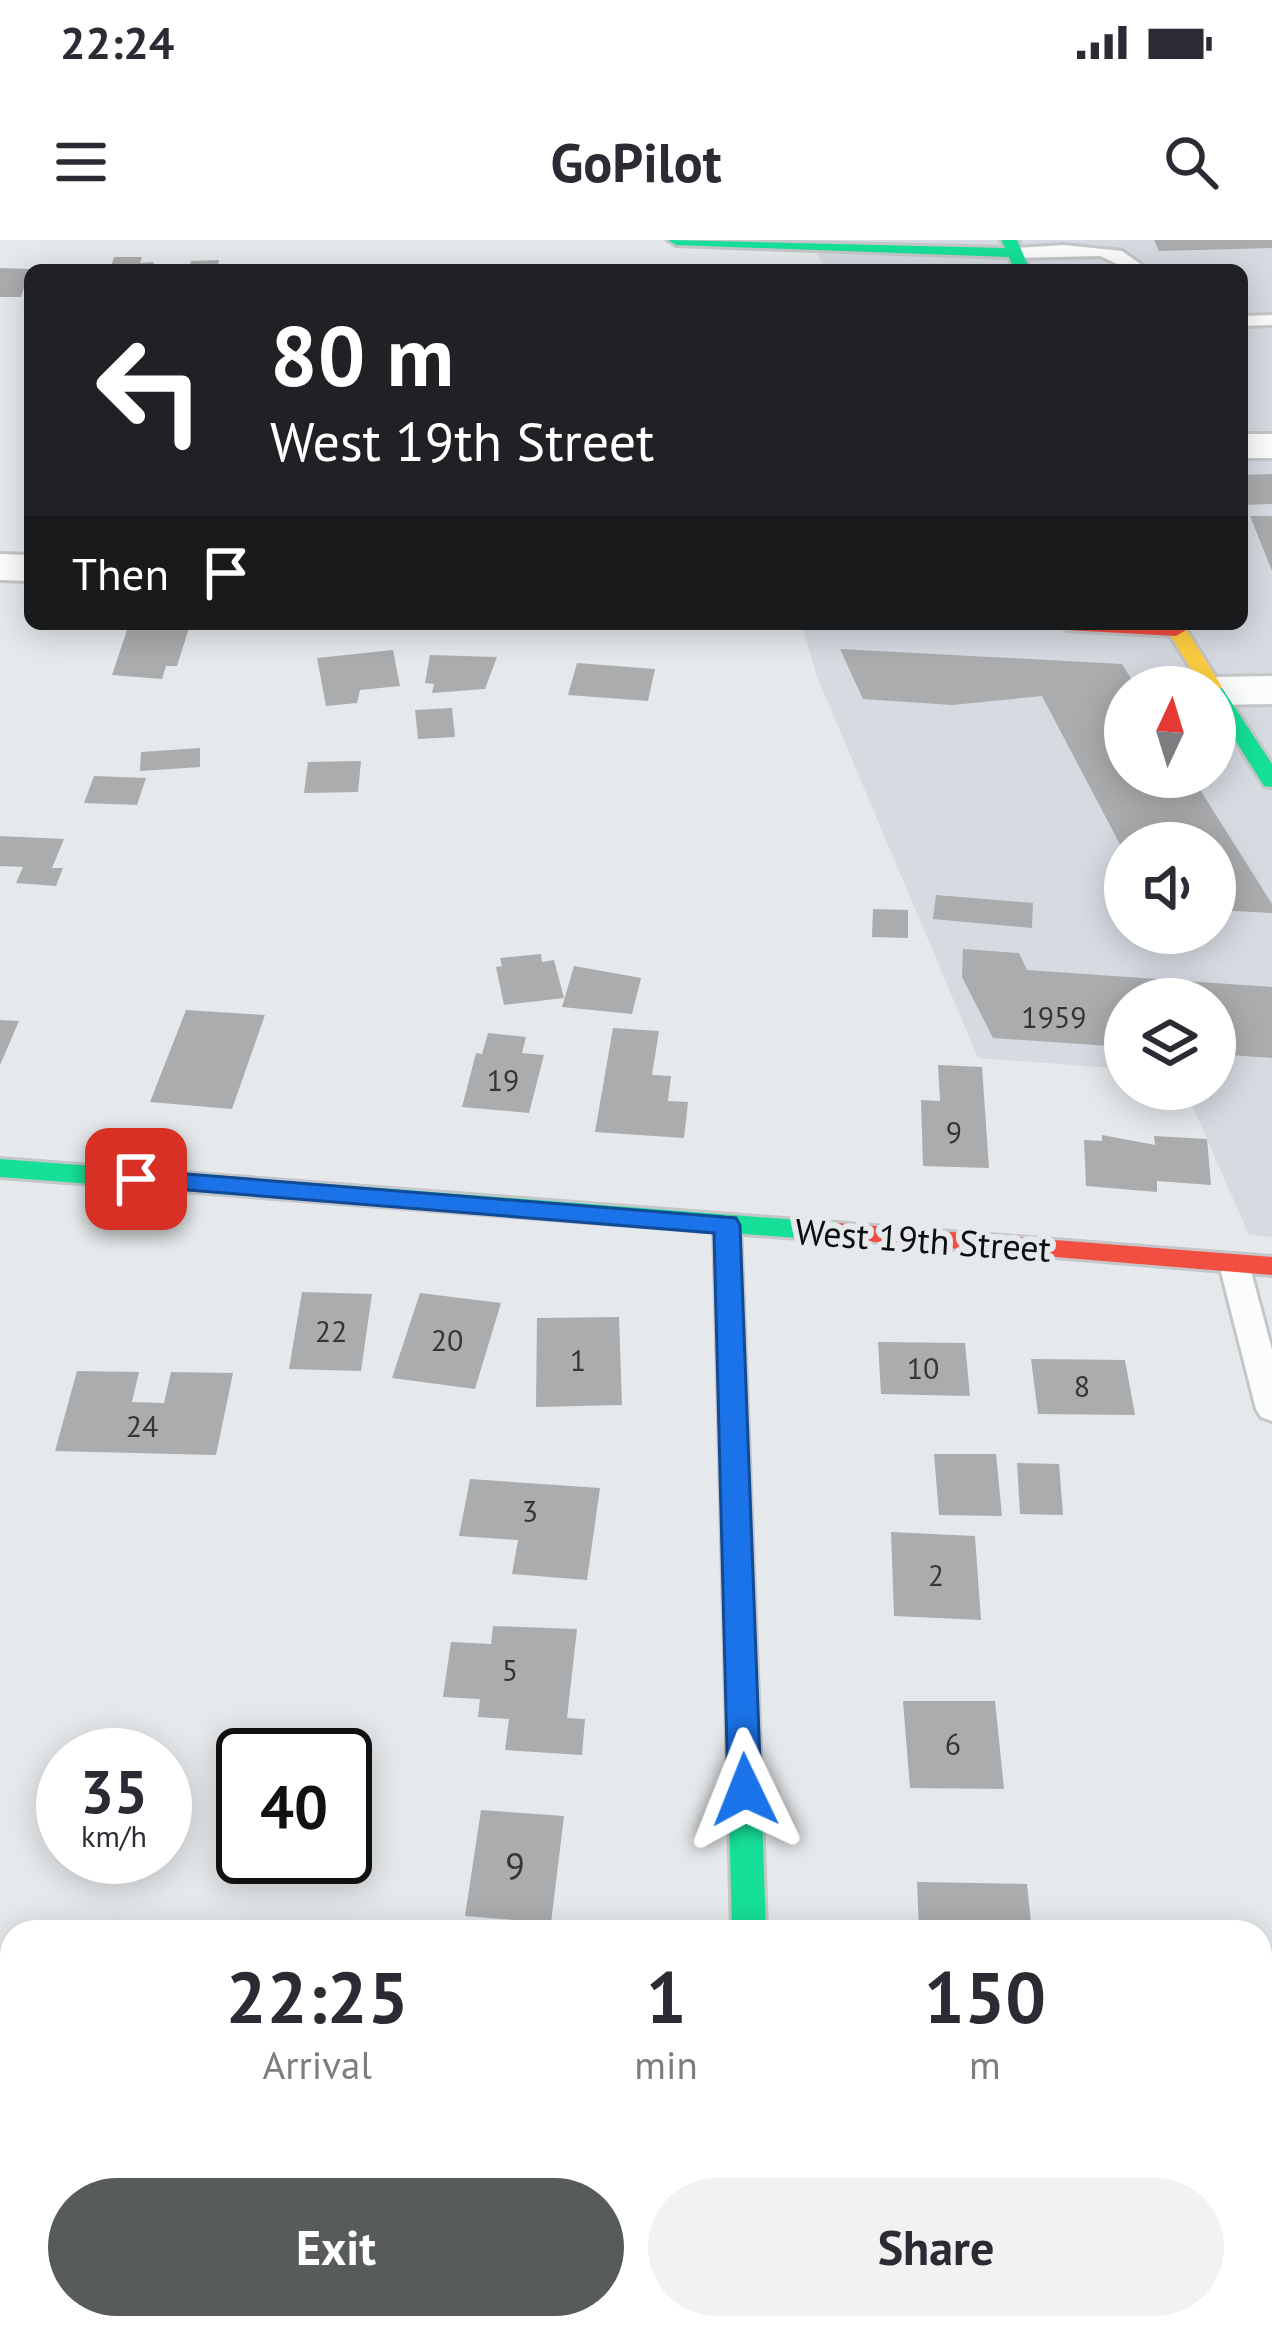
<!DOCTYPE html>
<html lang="en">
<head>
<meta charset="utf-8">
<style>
  body { margin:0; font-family:"PT Sans",sans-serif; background:#f2f2f3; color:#2b2b33; height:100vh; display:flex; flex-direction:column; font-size:45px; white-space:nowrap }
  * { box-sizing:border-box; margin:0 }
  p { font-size:39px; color:#7c7c81 }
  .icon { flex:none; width:66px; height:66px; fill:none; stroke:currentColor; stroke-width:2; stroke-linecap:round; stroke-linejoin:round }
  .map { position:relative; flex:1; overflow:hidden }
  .sheet { position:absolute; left:0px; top:1680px; width:1272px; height:420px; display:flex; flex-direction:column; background:#fff; border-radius:36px 36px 0 0; box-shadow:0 6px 30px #0003 }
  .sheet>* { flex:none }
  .top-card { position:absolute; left:24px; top:24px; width:1224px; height:366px; border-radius:18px; box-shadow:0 6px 30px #0003; background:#202124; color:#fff; overflow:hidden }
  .needle { width:78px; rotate:4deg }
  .tools { position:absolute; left:1104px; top:426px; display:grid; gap:24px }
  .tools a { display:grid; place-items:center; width:132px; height:132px; border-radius:50%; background:#fff; box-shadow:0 6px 30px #0003; font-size:60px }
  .speed { position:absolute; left:36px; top:1488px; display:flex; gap:24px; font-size:60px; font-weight:700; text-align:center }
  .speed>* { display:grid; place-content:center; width:156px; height:156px; border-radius:50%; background:#fff; box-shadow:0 6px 30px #0003; line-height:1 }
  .speed small { font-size:30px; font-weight:400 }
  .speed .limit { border:6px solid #111; border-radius:18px; background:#fff; color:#111 }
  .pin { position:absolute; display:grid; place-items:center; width:102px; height:102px; color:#fff; margin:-51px; border-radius:24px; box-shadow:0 6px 18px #0006 }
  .me { position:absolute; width:132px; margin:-66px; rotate:358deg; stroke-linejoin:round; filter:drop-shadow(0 0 9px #0008) }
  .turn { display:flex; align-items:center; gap:42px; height:252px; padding:0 48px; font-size:54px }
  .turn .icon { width:156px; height:156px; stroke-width:2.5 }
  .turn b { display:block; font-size:84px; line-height:102px }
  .then { display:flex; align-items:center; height:114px; padding:0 48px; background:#0003; gap:24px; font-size:45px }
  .eta { display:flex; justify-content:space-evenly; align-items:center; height:204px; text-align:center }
  .eta b { font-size:72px; font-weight:600; line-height:84px }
  .button { display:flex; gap:24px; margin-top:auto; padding:24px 48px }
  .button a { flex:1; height:138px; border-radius:72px; background:#585b5c; color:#fff; font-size:48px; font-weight:600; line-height:138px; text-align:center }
  .button a+a { background:#f2f2f3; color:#2b2b33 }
  .status { display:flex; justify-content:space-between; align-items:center; height:84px; padding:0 60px; background:#fff; direction:ltr }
  .status svg { height:33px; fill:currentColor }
  header { display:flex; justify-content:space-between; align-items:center; height:156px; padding:0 48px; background:#fff; font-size:54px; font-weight:600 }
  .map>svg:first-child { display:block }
</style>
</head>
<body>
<div class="status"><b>22:24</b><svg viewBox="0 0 49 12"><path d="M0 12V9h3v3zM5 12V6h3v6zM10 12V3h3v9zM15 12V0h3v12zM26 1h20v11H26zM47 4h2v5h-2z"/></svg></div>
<header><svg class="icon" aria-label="menu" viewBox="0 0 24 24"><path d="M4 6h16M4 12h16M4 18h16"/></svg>GoPilot<svg class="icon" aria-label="search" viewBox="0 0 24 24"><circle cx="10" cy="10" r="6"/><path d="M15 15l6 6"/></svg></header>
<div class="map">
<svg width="1272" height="2100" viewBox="0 0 1272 2100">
  <rect width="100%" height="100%" fill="#e6e9eb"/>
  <path fill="#d5dbe1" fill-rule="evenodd" d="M808,0H1272V997L1249,995L1185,849H1215V759H1125V829L978,818L816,434L802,384H1242V30H827ZM1125,447H1215V537H1125ZM1125,603H1215V693H1125Z"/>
  <path fill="#aaacad" d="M1154,0H1272V8L1159,11Z
    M114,17H142L140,23L154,22L152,30H110Z
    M219,20L218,25H234L233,30H189L191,21Z
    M0,28L30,29L21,57H0Z
    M1272,234V264L1242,265V235Z
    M1250,276H1272V331Z
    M128,387L189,388L177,426H166L162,439L112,435Z
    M840,409L1122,424L1136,447H1125V537H1192L1272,664V673L1215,670V603H1125V614L1042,456L952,465L863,459Z
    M393,410L400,446L360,450L357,463L326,466L317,418Z
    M430,415L497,417L485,449L432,453L434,444L425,443Z
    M577,423L655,429L648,461L568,455Z
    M452,468L455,497L418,499L415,470Z
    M200,508V527L140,531L141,512Z
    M361,521L358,552L304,553L308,522Z
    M94,536L146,538L137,565L84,563Z
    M0,596L64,599L52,628H63L56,646L16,643L23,627L0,626Z
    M936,655L1033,663L1032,688L933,679Z
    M873,669L908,670V698L872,697Z
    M963,709L1019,713L1027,730L1272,747V818L1215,814V759H1125V807L993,798L962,737Z
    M541,714L542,722L554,720L564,758L504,765L496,727L502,726L500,718Z
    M574,726L641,738L632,774L562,767Z
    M186,770L265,775L232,869L150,862Z
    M0,780L19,781L0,825Z
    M613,788L659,791L652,835L671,836L668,861L688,862L684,898L595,892Z
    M488,793L526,797L522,813L544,815L529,873L462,867L476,813L482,814Z
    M938,825L982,827L989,928L923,926L921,860L940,861Z
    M1102,895L1155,905L1154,896L1207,899L1211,945L1157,941V952L1086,946L1084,900L1102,901Z
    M302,1052L372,1054L361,1131L289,1129Z
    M420,1053L501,1063L475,1149L392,1138Z
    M619,1077L622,1165L536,1167L537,1078Z
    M878,1102L965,1103L970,1156L881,1154Z
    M1031,1119L1125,1120L1135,1175L1038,1174Z
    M77,1131L139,1132L132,1162L164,1163L171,1132L233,1133L216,1215L55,1211Z
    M934,1214H996L1002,1276L939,1275Z
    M1017,1223L1059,1224L1063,1275L1020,1274Z
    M470,1239L600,1248L587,1340L512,1334L518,1300L459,1296Z
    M891,1292L975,1296L981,1380L894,1376Z
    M493,1386L577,1389L567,1478L585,1479L582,1515L505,1510L509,1479L478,1477L480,1459L443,1457L451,1402L491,1404Z
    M903,1461H995L1004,1549L910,1548Z
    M481,1570L564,1576L551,1683L465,1676Z
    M917,1642L1027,1644L1032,1692L919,1689Z
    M1260,1962L1268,1963L1272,2001V2100H1178L1177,2088H1260Z"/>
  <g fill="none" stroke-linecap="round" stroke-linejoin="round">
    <defs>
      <path id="lane" d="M1064,5L1122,11L1149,30H1130L1100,16L1015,18L1006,13L1015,8Z
        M1272,75V85L1242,86V76Z
        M1234,1014L1249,1024L1272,1110V1181L1261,1177L1256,1169L1219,1024Z"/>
      <path id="street" d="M1242,194H1272V218H1242Z
        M0,314L30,315V341L0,340Z
        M1272,436V464L1215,465V447H1195L1215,437Z
        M719,2088H805V2100H719Z"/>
      <path id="fast" d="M668,0L1005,8L1001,0H1017L1030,30H1014L1009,17L676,5Z
        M1215,446L1222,448L1272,524V547L1264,546L1215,468V447H1210Z
        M0,919L837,983L850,992L837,1001L0,937Z
        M742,1444L753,1448L758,1457L766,1692H732L726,1457L731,1448Z"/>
      <path id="slow" d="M1163,384H1183L1222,447L1219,451L1202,447Z
        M727,975L740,984L758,1457L753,1466L742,1470L731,1466L726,1457L714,984Z"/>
      <path id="jam" d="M1057,384H1175L1186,390L1176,396L1067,390Z
        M837,983L1272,1017V1035L828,998L824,992Z"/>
    </defs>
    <use href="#lane" stroke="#c4c6c8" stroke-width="6"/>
    <use href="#street" stroke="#c4c6c8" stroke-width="6"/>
    <use href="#fast" stroke="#c4c6c8" stroke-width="6"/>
    <use href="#slow" stroke="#c4c6c8" stroke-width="6"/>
    <use href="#jam" stroke="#c4c6c8" stroke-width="6"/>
    <use href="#lane" fill="#fbfcfc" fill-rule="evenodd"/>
    <use href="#street" fill="#fbfcfc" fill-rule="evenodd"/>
    <use href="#fast" fill="#16e098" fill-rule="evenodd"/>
    <use href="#slow" fill="#ffcf43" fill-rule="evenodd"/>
    <use href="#jam" fill="#f24e42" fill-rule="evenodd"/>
  </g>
  <path fill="#1a73e8" stroke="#114b97" stroke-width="3" d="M136,930L736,978L740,985L761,1550L757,1560L745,1564L733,1560L728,1550L714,993L127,945L123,939Z"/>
  <g text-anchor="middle" stroke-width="12" stroke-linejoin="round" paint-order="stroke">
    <g font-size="30" fill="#343636">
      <text x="1054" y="788">1959</text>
      <text x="503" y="851">19</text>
      <text x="954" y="903">9</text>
      <text x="331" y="1102">22</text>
      <text x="447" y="1111">20</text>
      <text x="578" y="1131">1</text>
      <text x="923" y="1139">10</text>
      <text x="1082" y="1157">8</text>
      <text x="142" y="1197">24</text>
      <text x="530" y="1282">3</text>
      <text x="936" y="1346">2</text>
      <text x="510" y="1441">5</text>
      <text x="953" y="1515">6</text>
    </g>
    <g font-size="36" fill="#0c0e0f" stroke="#e5e9ec">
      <text transform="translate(923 1000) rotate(4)" y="13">West 19th Street</text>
    </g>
    <g font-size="36" fill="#343636">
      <text x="515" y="1639">9</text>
    </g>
  </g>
</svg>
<div class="tools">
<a><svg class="needle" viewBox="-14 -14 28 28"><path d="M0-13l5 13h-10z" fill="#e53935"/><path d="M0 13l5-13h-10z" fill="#7c7c81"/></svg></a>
<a><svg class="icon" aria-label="sound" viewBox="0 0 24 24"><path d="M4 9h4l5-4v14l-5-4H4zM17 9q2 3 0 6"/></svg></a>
<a><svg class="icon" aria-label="layers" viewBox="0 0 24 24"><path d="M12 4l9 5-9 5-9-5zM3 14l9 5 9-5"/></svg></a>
</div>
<div class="speed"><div>35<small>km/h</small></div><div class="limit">40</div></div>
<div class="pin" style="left:136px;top:939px;background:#d93025"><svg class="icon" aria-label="arrive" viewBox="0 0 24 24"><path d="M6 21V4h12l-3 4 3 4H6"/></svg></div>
<svg class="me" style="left:745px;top:1550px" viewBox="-20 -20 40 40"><path d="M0-17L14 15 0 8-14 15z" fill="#1a73e8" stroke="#fff" stroke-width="4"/></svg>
<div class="top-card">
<div class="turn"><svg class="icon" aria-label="left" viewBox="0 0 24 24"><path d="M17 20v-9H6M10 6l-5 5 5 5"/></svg><div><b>80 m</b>West 19th Street</div></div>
<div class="then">Then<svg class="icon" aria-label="arrive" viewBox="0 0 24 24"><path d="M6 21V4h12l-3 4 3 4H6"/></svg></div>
</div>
<section class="sheet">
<div class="eta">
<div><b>22:25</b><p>Arrival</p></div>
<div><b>1</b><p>min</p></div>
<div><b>150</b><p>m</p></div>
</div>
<div class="button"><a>Exit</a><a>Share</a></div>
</section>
</div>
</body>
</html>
